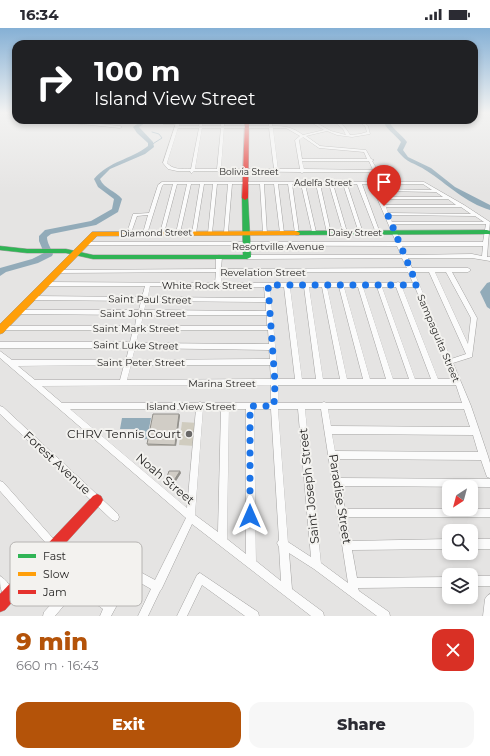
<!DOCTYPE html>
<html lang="en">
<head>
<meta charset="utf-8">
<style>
  body { margin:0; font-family:Montserrat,sans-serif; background:#f7f7f7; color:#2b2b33; height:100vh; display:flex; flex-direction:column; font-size:15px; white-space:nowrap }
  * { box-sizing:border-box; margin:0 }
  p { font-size:13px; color:#7c7c81 }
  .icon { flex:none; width:22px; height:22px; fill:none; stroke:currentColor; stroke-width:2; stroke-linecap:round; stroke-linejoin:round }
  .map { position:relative; height:588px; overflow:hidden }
  .details { display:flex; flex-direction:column; background:#fff; flex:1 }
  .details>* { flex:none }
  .hud { position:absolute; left:12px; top:12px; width:466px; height:84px; border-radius:12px; box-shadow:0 2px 6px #0003; background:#202124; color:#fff; overflow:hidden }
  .needle { width:26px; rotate:216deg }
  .fabs { position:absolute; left:442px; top:452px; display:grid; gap:8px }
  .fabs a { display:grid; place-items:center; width:36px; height:36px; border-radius:8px; background:#fff; box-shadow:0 2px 6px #0003; font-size:20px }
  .pin { position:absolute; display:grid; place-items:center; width:34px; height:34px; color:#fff; margin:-41px -17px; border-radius:50% 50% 50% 0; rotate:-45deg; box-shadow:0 0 4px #0007 }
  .pin .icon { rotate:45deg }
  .me { position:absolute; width:44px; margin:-22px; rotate:0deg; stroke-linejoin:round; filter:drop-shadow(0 0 3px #0008) }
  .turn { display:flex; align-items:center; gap:14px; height:84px; padding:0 16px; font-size:18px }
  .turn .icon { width:52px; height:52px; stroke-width:2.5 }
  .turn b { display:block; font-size:28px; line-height:34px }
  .round { display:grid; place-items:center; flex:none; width:42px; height:42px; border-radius:12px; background:#f7f7f7 }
  .overview { display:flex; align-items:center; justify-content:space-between; height:68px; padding:0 16px }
  h1 { font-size:24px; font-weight:800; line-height:30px; color:#b45309 }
  .cta { display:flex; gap:8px; margin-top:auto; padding:8px 16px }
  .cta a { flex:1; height:46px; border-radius:12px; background:#b45309; color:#fff; font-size:16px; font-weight:800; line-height:46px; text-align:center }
  .cta a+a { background:#f7f7f7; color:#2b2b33 }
  .status { display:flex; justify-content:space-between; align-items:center; height:28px; padding:0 20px; background:#fff; direction:ltr }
  .status svg { height:11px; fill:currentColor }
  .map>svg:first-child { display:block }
</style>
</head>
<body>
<div class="status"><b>16:34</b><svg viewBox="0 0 49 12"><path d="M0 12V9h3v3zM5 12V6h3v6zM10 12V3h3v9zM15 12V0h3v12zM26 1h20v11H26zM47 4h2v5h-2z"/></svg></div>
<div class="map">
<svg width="490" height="588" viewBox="0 0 490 588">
  <rect width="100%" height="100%" fill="#e5e4e3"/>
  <path fill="#d0ccbf" d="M182,394L198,395L195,418L179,417Z"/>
  <path fill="#92abb9" d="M122,390H151L147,411L135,412L137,401H120Z"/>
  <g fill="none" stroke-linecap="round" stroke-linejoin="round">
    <path stroke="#92abb9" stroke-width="1" d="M151,117L162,110L159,106L152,104"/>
    <path fill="#92abb9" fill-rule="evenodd" d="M139,92H145V95L139,99L153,114L154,119L145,126L110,141L100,151C104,161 116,163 122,171L118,184L96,197L51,206L47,209C47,215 51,220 53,226L52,228L38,235L6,244L0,248V240L32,231L44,225L39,213V208L45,202L91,193L112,181L114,171L98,159L94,151C109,133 130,132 148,118V115L137,105L133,99L140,94Z
      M383,92H389C390,99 402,107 407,114L403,122L408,129L431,140L455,159L490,177V182C466,175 447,156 427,143C414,134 407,136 397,122L401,114C396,107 385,101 383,92Z
      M490,254V281L487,279L480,264L487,255Z"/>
    <defs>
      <path id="street" d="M50,92H61L120,98L122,99L120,100L52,93Z
        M110,92H124L126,93L124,94Z
        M177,92H181L179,98H199L200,92H204L202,98H221V92H225L224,98H269L268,92H272V98C286,98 292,99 303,107L324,102L307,92H311L331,103L346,107L343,101L332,92C340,92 346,100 350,107L360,106L367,104L365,98L357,92H361L368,98L370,106L352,109L337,107L327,103L306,108L320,118L366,122L371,131L374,132L372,133L378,143L376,144H304L302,145L300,144L221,143L219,145L217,143H194L192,145H191L190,143H177L168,141L163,135ZM178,100H199L191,141C182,141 173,142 167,135ZM202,100H221L217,141H195ZM224,100H269L274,141H221ZM273,100H286L300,108L295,112L300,141H278ZM303,109L319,120L364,124L367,131H302L299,112ZM302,133H369L373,142L304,141Z
        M162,154H424L464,177L490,194L488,216L487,229H490V233L472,230H408L412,240H468L471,242L468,244H452L477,290L472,329L453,335L471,378L488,428L490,435V450L487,449L481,432L337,431L340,450L490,451V459L341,458L345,481H490V489H346L350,513L449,511V521L352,522L357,550L449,549V559L358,560L359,563L389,584L390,588H377L314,541L289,525L292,561L323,584L324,588H311L192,496L163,558L161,562L160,563L148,588H138L151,561L132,550L111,588H100L103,581L77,562L55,588H43L44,584L95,528L103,524L155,552L186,490L0,330V323L12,332H126L129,320H0V314H130L133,302H0V298H135L137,287L17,286L14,284L17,282H139L141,273L31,272L28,270L31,268L142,269L145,258H45L42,256L45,254L215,255L216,244L57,245L54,243L55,242L216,241V229L219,227L222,229L221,241L407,240L402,230L247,231L244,229L247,227H401L397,218L81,217V216L83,214H396L371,156H362L380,205L378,206L376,205L357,156H347L363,205L361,206L359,205L343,156H333L347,204L345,205L343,204L329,156H320L331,205V206H327V205L316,156H305L316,204V205H312V204L301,156H292L299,205V206H295V205L288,156H278L284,205V206H280V205L274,156H264L267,206H263V205L260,156H232L228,204V205H224V204L228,156H217L212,205V206H208V205L213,156H204L196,205V206H192V205L200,156H191L180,205V206H176V205L187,156H177L164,205V206H160V205L173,156H164L162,158L147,206H143V205L148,187L137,188L131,205V206H127V205L133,186L149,185L158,157ZM376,156H423L432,162L378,161ZM379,163L436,164L443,169H381ZM382,171H448L456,177H384ZM386,179H461L471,186L388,185ZM389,187L475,188L484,194H392ZM393,196H486L483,214H401ZM402,218H483L482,228L472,226L406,227ZM221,244H408L413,255H400L398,254L396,255H343L341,254L339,255H221ZM414,244H429L466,326L451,331ZM435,244H446L471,290L468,316ZM150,258L264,259L265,270L148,269ZM270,259H284L295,351H278ZM290,259H304L316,351H302ZM309,259H322L340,351H323ZM327,259H339L363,351H347ZM344,259H358L386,351H370ZM363,259H377L409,351H393ZM382,259H396L431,351H415ZM402,259H415L453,351H438ZM147,273L266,274V283L144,282ZM143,287H267V298H141ZM139,302H268L269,316L136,315ZM135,320L269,322L270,331L132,332ZM124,337L120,352H35L18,338ZM131,337H270L271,351L127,352ZM271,357V375H203L200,374L197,375H62L42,358ZM278,357H456L462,375H327L324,374L321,375H278ZM70,381H196L187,480ZM203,381H221L218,504L195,487ZM229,381H246V526L227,511ZM254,381H271L279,512L277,515L279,519L281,553L256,533ZM278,381H298L311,529L288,514ZM305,381H321L348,555L321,535ZM328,381H464L470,399L331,398ZM332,406L473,407L478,424L335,423ZM101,534H103L124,546L108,573L83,555Z
        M0,378L3,379L118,486L119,489L118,492L115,493L112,492L0,386Z
        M0,453L3,454L58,516L60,519L58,522L55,524L52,522L0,463Z
        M471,511H490V521H471Z
        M200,545L258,584L259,588H245L202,557L187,588H177L197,547Z
        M0,548C6,551 12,560 15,566L13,569L10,571C0,567 0,558 0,548Z
        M471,548H490V558H471Z
        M490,566V588H483L485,571L487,568Z"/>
      <path id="fast" d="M245,168L248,170L251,229L247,231H93L66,225H27L0,222V218L27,221H66L93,227H243L242,170Z
        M487,202L490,203V206L296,207L292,205L296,203Z"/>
      <path id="slow" d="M296,203L300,205L299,207L97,208L3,305L0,306V296L92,204Z"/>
      <path id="jam" d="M245,92H249L248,170L245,172L242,170Z
        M97,466L101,468L103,472L101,476L5,582L0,584V566L93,468Z"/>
    </defs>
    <use href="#street" stroke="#a4a3a2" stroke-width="1"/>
    <use href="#fast" stroke="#a4a3a2" stroke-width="1"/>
    <use href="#slow" stroke="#a4a3a2" stroke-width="1"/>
    <use href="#jam" stroke="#a4a3a2" stroke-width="1"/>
    <use href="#street" fill="#fbfbfb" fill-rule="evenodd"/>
    <use href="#fast" fill="#30b455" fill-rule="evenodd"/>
    <use href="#slow" fill="#ff9f0a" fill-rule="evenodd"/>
    <use href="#jam" fill="#e5322d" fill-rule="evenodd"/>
  </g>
  <path fill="#b4b0aa" d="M162,92H175L174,97H163Z
    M180,387L176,418H148L147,416Z
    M180,443L181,445L174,456L168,451L167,449Z"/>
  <path fill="#92908b" d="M173,92H175L174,97Z
    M179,386L180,387L176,418L175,417Z
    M180,443L181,445L174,456L173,454Z"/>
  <path fill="#d1cdc6" stroke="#92908b" d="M153,386H179L175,417L147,416Z
    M169,443H180L173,454L167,449Z"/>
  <linearGradient id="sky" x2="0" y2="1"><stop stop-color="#85b0d5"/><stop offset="0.51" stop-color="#f3f3f2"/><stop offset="1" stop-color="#f3f3f2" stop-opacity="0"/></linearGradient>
  <rect width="490" height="166" fill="url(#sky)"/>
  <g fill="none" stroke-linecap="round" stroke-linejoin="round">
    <path stroke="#1a73e8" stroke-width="7" stroke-dasharray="0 12.6" d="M250,488V378H274L275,355L268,257H417L384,178"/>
  </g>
  <circle fill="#696867" stroke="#f3f2ef" stroke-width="1.5" cx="189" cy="406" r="4"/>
  <g text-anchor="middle" stroke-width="4" stroke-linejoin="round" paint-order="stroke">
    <g font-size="9" fill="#262524" stroke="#f3f2ef">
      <text x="249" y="147">Bolivia Street</text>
      <text x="323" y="158">Adelfa Street</text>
      <text transform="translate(156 205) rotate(-1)" y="3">Diamond Street</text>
      <text x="355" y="208">Daisy Street</text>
    </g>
    <g font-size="10" fill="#262524" stroke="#f3f2ef">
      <text x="278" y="222">Resortville Avenue</text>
      <text x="263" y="248">Revelation Street</text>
      <text x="207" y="261">White Rock Street</text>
      <text transform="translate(150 271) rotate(1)" y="4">Saint Paul Street</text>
      <text x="143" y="289">Saint John Street</text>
      <text x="136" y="304">Saint Mark Street</text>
      <text transform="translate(439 310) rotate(67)" y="4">Sampaguita Street</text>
      <text transform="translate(136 317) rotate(1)" y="4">Saint Luke Street</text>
      <text x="141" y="338">Saint Peter Street</text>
      <text x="222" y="359">Marina Street</text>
      <text x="191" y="382">Island View Street</text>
    </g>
    <g font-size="12" fill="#262524" stroke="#f3f2ef" text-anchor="end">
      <text x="181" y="410">CHRV Tennis Court</text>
    </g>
    <g font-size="12" fill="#262524" stroke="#f3f2ef">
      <text transform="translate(57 435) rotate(43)" y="4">Forest Avenue</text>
      <text transform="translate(165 451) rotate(40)" y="4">Noah Street</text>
      <text transform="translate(309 458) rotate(-96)" y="4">Saint Joseph Street</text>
      <text transform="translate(340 471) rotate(81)" y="4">Paradise Street</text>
    </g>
  </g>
  <rect x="10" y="514" width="132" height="64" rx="6" fill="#f3f2ef" stroke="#b6b4b2" stroke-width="1"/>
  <rect x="18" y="526" width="18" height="4" fill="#30b455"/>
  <rect x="18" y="544" width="18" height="4" fill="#ff9f0a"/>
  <rect x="18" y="562" width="18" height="4" fill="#e5322d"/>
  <g font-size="11" fill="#262524">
    <text x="43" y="532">Fast</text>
    <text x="43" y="550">Slow</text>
    <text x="43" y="568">Jam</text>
  </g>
</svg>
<div class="fabs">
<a><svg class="needle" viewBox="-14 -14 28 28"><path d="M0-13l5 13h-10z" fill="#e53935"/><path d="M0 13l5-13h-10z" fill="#7c7c81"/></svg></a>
<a><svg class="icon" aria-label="search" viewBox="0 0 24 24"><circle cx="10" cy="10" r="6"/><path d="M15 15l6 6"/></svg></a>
<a><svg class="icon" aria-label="layers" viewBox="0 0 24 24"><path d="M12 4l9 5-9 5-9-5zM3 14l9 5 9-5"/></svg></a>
</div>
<div class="pin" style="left:384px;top:178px;background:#d93025"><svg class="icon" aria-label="arrive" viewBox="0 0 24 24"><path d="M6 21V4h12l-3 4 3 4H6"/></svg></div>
<svg class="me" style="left:250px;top:488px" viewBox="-20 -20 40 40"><path d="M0-17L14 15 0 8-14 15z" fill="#1a73e8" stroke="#fff" stroke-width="4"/></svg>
<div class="hud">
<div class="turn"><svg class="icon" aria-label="right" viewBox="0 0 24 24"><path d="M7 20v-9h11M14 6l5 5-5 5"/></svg><div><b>100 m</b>Island View Street</div></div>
</div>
</div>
<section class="details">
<div class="overview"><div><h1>9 min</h1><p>660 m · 16:43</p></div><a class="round" style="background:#d93025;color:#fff"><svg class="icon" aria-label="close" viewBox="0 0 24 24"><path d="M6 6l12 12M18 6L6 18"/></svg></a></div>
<div class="cta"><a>Exit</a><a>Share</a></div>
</section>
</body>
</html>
